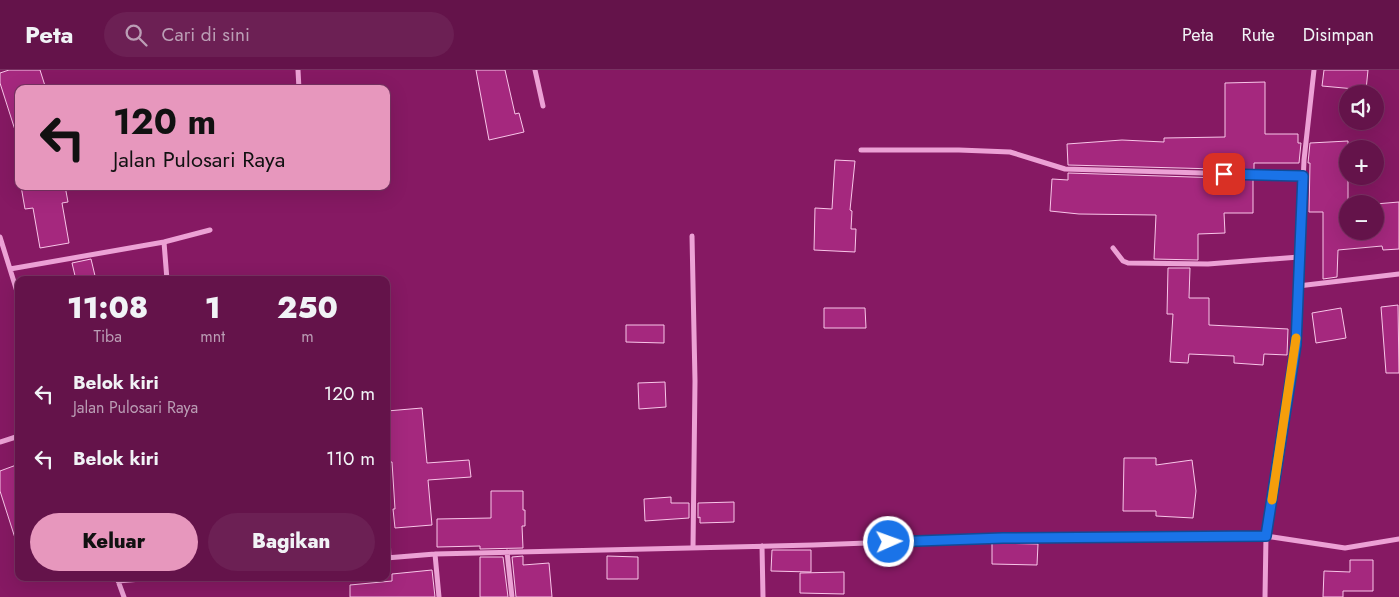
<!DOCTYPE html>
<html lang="id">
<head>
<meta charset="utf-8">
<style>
  body { margin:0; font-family:Jost,sans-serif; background:#6c2054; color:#f1f3f6; height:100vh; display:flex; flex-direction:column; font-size:19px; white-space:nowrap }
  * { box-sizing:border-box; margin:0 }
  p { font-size:16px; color:#bb9eb5 }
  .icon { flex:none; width:28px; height:28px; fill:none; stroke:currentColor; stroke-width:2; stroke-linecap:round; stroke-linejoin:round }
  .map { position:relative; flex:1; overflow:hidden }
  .sheet { position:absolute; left:15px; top:206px; width:375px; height:305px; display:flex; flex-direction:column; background:#64134a; border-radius:10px; box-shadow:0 5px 20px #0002,0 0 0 1px #783262 }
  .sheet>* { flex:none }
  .top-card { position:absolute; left:15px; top:15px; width:375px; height:105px; border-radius:10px; box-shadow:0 5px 20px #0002,0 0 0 1px #783262; background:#e797bd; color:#111; overflow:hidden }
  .controls { position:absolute; left:1339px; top:15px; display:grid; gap:10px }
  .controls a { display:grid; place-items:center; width:45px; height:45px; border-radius:50%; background:#64134a; box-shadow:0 5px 20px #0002,0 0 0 1px #783262; font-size:25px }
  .pin { position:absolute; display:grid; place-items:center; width:42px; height:42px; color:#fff; margin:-21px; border-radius:10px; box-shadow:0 2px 8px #0006 }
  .me { position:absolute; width:55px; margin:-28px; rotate:88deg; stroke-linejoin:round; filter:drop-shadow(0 0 4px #0008) }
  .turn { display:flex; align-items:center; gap:18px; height:105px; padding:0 15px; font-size:22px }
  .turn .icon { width:65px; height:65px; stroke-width:2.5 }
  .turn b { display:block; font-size:35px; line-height:42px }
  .eta { display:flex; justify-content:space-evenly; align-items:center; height:85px; text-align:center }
  .eta b { font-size:30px; font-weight:800; line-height:35px }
  .button { display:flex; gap:10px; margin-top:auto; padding:10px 15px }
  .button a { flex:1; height:58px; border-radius:30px; background:#e797bd; color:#111; font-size:20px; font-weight:800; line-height:58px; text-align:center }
  .button a+a { background:#6c2054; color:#f1f3f6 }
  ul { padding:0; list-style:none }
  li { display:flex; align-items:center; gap:15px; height:65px; padding:0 15px }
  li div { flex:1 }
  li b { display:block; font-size:19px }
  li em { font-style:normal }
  header { display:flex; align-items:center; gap:30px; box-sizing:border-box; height:70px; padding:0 25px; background:#64134a; border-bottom:1px solid #783262 }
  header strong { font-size:24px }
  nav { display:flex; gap:28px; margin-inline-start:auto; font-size:18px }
  .search { width:350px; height:45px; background:#6c2054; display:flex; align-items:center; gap:12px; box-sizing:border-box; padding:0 18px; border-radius:28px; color:#bb9eb5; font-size:19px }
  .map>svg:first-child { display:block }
</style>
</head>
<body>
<header>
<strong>Peta</strong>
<div class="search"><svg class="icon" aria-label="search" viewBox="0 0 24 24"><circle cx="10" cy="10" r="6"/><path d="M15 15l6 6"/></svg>Cari di sini</div>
<nav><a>Peta</a><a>Rute</a><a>Disimpan</a></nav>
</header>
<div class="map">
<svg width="1399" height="527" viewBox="0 0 1399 527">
  <rect width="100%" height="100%" fill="#861963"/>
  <path fill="#a5287e" stroke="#f9c6e9" d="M9,0H40L46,19H19V59L15,60L0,13V3Z
    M476,0H505L515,44L519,43L524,62L489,70Z
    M1324,0H1368L1366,20L1322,16Z
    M1265,12V64H1298V73H1301L1299,93H1254V100L1068,95L1067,74L1122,70L1164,72V68L1225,67V13Z
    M1348,71V161H1375V134L1399,132V179L1383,180L1382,176L1338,180L1337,207L1323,209V142H1309L1310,93H1308L1310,73Z
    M835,90L855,91L850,140L852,141L851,159H856L855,182L814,180L815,138L832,139Z
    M1068,103L1253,109V143H1224L1225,163L1198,164V190L1154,189L1156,145L1079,144L1050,141L1052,109L1068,110Z
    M21,116H65L68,132L62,133L69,173L40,178L33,138L25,139Z
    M91,189L96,210H76L72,193Z
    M1168,198H1190L1189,228H1209V255L1288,259L1287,285L1264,284L1263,295L1234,293V286L1189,284L1188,293L1170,292L1173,244H1167Z
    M1398,235L1399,303H1386L1381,237Z
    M824,238H865L866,258H824Z
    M1341,238L1346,268L1316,273L1312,243Z
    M626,255H664V273L626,272Z
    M665,312L666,337L639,339L638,313Z
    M422,338L427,393L469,390L471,407L428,410L432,455L395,458L393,439H395L392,392H389L387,368H389L387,341Z
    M1124,388H1156V395L1192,390L1196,421L1193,448L1156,446V441H1123Z
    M19,394V468H15L0,421V401Z
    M491,421H523V440H525V456H522L523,478L480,479V476L437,477V449L491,448Z
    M671,427V433H689V448L645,451L644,429Z
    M734,432V452L700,453V447L698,448V433Z
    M992,473L1038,474L1037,495L992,494Z
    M772,480H811V502L771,501Z
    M523,486V495L549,493L552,527H516L512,487Z
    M607,486L638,487V509H607Z
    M480,487H503L508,527H480Z
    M1350,490H1373V521H1343V527H1323L1324,501L1350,502Z
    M432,500L435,527H350V515L392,511V504Z
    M844,502V524L800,523V503Z"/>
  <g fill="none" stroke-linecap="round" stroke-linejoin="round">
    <path stroke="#eca1d5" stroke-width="5" d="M298,0L299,19
      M535,0L543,36
      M861,80H959L1010,82L1065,99L1303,106
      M692,166L695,311L693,478
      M0,167L19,228
      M164,172L167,210
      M1113,178L1123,191L1128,193L1208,194L1299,187
      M10,199L164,172L210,160
      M1298,216L1399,204
      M0,372L19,366
      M386,422L389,488
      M762,476L763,527
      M507,482L512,527
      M435,484L439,527
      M386,488L435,484L813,475L1003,468L1266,466L1345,478L1399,469
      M117,508L124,527
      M118,511L153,508
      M1265,527L1266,466L1296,275L1304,90L1314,0"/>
  </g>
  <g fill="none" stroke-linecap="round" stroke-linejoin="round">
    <defs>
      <path id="route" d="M889,472L1003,468L1266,466L1296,275L1303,106L1224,104"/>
    </defs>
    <use href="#route" stroke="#114b97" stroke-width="12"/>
    <use href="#route" stroke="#1a73e8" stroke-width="9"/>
    <path stroke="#f59e0b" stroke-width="9" d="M1272,430L1296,268"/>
  </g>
</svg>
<div class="controls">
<a><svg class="icon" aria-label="sound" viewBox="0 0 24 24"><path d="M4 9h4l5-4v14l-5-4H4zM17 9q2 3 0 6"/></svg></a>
<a>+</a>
<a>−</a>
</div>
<div class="pin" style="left:1224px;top:104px;background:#d93025"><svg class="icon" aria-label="arrive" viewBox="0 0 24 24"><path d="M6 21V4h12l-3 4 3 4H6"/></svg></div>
<svg class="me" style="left:889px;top:472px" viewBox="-20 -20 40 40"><circle r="17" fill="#1a73e8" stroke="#fff" stroke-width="3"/><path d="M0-11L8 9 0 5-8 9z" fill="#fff"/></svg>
<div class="top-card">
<div class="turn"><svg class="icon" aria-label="left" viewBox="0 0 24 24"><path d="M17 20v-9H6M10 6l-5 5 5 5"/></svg><div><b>120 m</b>Jalan Pulosari Raya</div></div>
</div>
<section class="sheet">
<div class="eta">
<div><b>11:08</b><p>Tiba</p></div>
<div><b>1</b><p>mnt</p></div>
<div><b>250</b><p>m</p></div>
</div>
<ul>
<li><svg class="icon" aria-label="left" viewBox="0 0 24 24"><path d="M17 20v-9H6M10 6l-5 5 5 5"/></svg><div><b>Belok kiri</b><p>Jalan Pulosari Raya</p></div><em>120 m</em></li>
<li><svg class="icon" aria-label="left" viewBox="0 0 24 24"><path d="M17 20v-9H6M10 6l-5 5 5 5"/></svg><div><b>Belok kiri</b></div><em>110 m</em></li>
</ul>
<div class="button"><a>Keluar</a><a>Bagikan</a></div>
</section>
</div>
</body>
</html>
